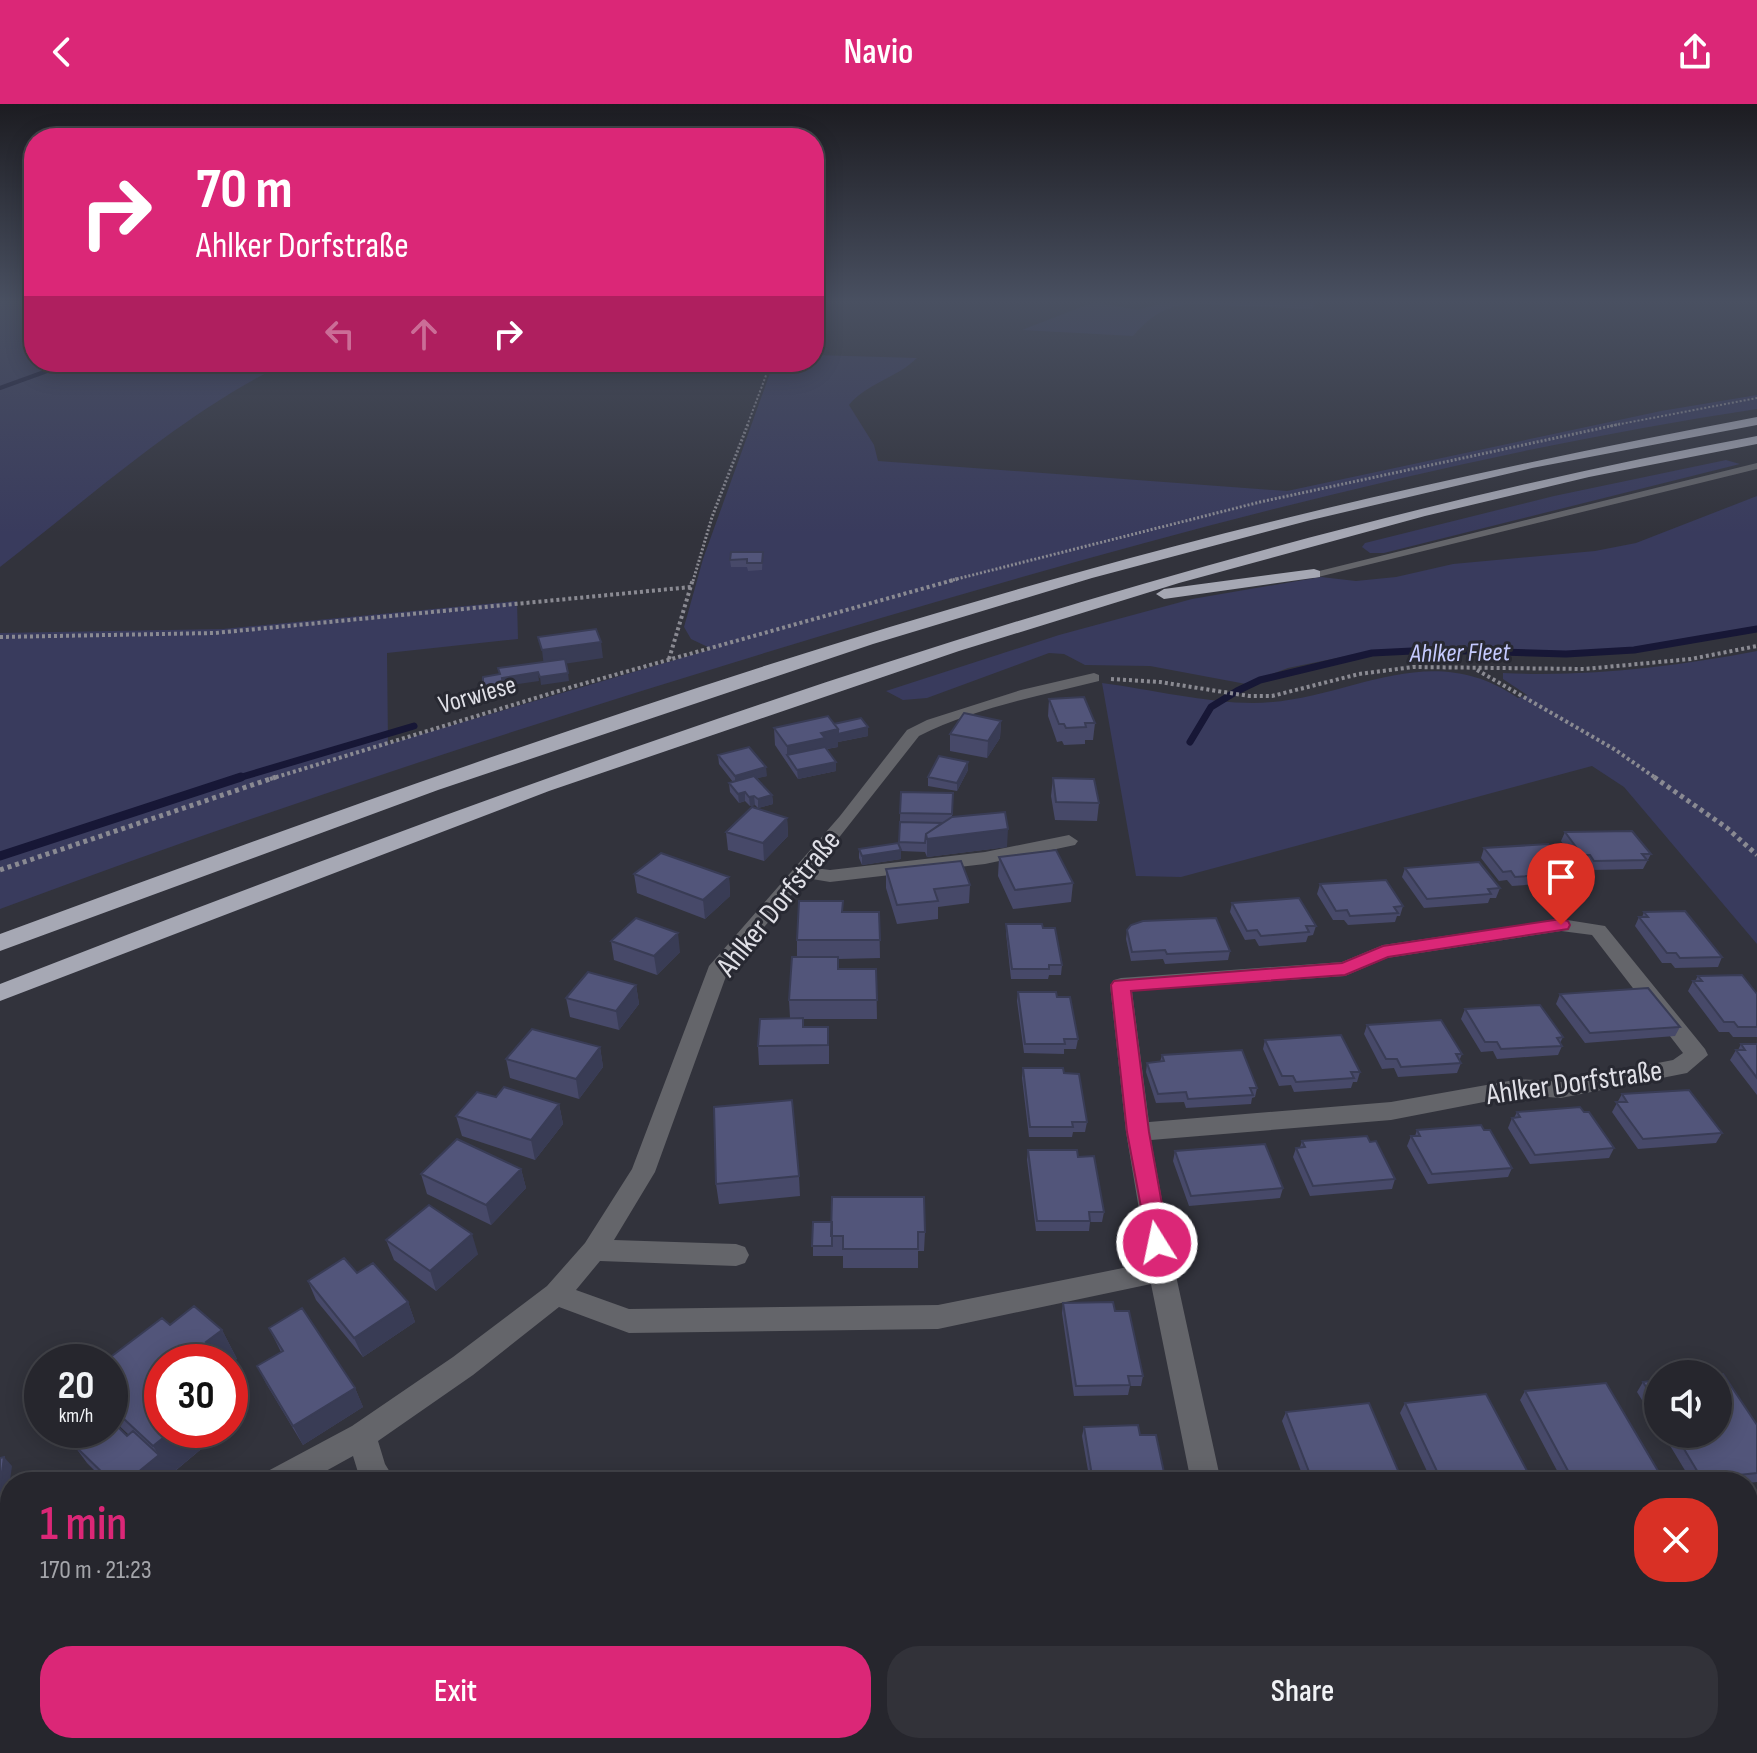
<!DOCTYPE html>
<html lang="en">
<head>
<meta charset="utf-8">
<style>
  body { margin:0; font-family:"Sofia Sans Condensed",sans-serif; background:#323239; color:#f1f3f6; height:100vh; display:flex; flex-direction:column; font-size:30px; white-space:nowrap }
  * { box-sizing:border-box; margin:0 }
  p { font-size:26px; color:#a4a5aa }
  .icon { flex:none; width:44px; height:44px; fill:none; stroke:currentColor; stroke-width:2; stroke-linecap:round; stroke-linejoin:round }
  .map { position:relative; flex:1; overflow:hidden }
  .panel { position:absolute; left:0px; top:1368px; width:1758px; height:282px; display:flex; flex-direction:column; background:#26262d; border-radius:32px 32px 0 0; box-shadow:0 4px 20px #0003,0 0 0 2px #424349 }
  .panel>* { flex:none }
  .banner { position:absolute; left:24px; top:24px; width:800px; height:244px; border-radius:32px; box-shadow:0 4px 20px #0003,0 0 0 2px #424349; background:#db2777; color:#fff; overflow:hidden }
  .controls { position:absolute; left:1644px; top:1256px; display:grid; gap:16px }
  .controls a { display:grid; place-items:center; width:88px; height:88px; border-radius:50%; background:#26262d; box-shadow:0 4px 20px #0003,0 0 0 2px #424349; font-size:40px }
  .speed { position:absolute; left:24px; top:1240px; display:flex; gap:16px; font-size:40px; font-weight:700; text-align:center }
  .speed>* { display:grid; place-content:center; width:104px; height:104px; border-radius:50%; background:#26262d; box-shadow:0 4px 20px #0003,0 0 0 2px #424349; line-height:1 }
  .speed small { font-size:20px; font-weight:400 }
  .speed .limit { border:12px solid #d22; background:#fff; color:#111 }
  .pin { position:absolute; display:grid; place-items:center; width:68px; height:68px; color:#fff; margin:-82px -34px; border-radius:50% 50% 50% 0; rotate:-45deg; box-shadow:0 0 8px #0007 }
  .pin .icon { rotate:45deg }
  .me { position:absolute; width:88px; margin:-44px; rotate:350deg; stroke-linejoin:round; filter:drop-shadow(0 0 6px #0008) }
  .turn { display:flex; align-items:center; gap:28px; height:168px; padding:0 40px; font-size:36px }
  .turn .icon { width:104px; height:104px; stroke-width:2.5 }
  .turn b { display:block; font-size:56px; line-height:68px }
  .lanes { display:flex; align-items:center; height:76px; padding:0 40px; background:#0003; justify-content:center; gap:40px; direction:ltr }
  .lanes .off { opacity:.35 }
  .round { display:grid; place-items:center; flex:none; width:84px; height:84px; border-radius:32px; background:#323239 }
  .head { display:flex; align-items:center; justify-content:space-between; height:136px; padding:0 40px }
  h1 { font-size:48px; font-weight:600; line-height:60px; color:#db2777 }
  .button { display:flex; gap:16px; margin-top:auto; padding:16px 40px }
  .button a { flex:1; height:92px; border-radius:32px; background:#db2777; color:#fff; font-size:32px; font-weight:600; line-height:92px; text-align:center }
  .button a+a { background:#323239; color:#f1f3f6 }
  header { display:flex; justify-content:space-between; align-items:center; height:104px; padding:0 40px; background:#db2777; color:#fff; font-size:36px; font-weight:600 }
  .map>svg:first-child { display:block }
</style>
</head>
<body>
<header><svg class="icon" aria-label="back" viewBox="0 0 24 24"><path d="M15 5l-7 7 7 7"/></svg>Navio<svg class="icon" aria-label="share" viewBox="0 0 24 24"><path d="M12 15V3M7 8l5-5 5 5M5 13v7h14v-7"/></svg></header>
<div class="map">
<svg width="1757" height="1649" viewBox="0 0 1757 1649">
  <rect width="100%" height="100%" fill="#32333c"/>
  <path fill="#393b5d" d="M0,198H34V258H288C186,306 89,394 0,463Z
    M1094,198L1138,206L1166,198H1315L1313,205L1190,200C1163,203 1151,212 1133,232L1022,226Z
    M814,251L917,254C897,274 867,279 849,301L874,341L878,357L1287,387L1661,307L1757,291V305C1461,350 1169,429 881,514C585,602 290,697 0,805V529L223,525L517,497L518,535L387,549L388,640L712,545L691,535L684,523L703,455L774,258H814Z
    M1726,356L1740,360L1384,449H1370L1362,443L1365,439L1554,392Z
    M1757,392V522L1630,544L1565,548L1430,544L1366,548L1288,564L1246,580L1150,562L1085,561L1064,550L1049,549L927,594L903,596L886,587L1059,531L1192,495L1321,473L1356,477L1396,473L1453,460L1595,447L1636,439Z
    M1757,547V840L1624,683L1592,662L1181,773L1136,772L1102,579C1148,585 1208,599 1253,599C1347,599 1426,531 1518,594L1527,591L1503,575V569C1588,573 1673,563 1757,547Z"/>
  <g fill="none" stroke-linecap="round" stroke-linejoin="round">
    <path stroke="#171736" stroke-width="4" d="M0,284L72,258"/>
    <path stroke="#171736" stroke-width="7" d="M1190,638L1211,603L1237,587L1260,576L1372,549L1432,546L1566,550L1634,546L1757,525
      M235,675L414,622"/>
    <path stroke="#171736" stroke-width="9" d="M0,752L241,673"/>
    <path stroke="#8a8a92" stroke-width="2" stroke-dasharray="2 2" stroke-linecap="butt" d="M747,322L771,258
      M1610,322L1757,294"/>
    <path stroke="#8a8a92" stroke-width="3" stroke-dasharray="2 2" stroke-linecap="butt" d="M693,477L712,413L748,320
      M949,477L1260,398L1620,320"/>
    <path stroke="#8a8a92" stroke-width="4" stroke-dasharray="3 3" stroke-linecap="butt" d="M0,533L215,529L691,483
      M669,555L693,475
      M1477,566L1614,645L1657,675
      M1111,575L1160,578L1249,592H1272L1359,570L1413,563L1585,565L1691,555L1757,542
      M270,675L575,582L957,475"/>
    <path stroke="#8a8a92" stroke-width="5" stroke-dasharray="4 4" stroke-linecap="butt" d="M1654,673L1727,724L1757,751
      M0,766L276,673"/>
    <path stroke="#8a8a92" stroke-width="8" stroke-dasharray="6 6" stroke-linecap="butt" d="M1307,1640L1309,1649
      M284,1649L285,1640"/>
    <path fill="#64656a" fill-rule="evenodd" d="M1757,359V365L1314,474L1307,470Z
      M1094,569L1099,571V577C1039,592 975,604 919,632L815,764L830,766L985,748L1069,731L1078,737L1075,741L985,760L830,778L806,774L729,864L655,1068L614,1136L736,1140L745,1143L749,1151L745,1159L736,1162L600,1157L576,1186L629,1205L938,1201L1148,1159L1126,1028L1110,881L1114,876L1121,874L1342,858L1383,841L1561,815L1605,822L1705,945L1708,951L1687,969L1561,994L1520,991L1391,1016L1151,1036L1175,1167L1221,1378H1191L1151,1180L938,1225L629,1229L559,1203L473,1271L378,1337L385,1360L396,1378H361L353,1352L306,1378H262L266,1368L352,1322L453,1253L547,1182L585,1139L632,1065L709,862L840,712L907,626L927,616L1021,586ZM1561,827L1592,831L1683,949L1673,956L1561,978L1520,975L1391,998L1149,1018L1132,887L1345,872L1387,854Z
      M1757,1411V1441L1748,1442V1412Z
      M10,1508V1541L0,1546V1512Z
      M10,1568V1614L0,1618V1572Z
      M605,1640H647L651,1649H609Z
      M1344,1640H1380L1382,1649H1346Z"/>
    <path fill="#a6a8b4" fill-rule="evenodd" d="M1757,313V321L1532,364L1311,416L1092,474L873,540L438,686L0,847V830C357,699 716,568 1083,467C1306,405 1530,356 1757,313Z
      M1757,332V340L1589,373L1425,412L1179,479L959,547L549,687L0,897V880C572,658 1152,445 1757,332Z
      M1314,465L1320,467V473L1164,495L1156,490L1164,485Z"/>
  </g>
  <path fill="#474969" d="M763,448L762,466L748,467L747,463H731L730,456Z
    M1049,595L1095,619L1093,636H1085V640L1064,641L1062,637L1057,638L1048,612Z
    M1001,617L1000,634L987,654L950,647V630Z
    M834,620L868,632L838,638V643L827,645L836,658V667L798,675L775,641L774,624Z
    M718,651L767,672L757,674L772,691L773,700L758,704L755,701L750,702L745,697L739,699L730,688L729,679L733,678L719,660Z
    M968,658V666L957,687L928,682V673Z
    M1053,674L1099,699L1097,717L1055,716L1051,692Z
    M901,688L953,689L952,713L1007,743L927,753L925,748L901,747V755L862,761L859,754V745L899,741Z
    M787,714L788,732L764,757L728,746L726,728Z
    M1565,728L1651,750L1643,765L1590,766L1586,760H1578L1561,737Z
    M1484,744L1568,763L1562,778L1512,782L1507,776L1499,777L1481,754Z
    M999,753L1073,779L1071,798L1013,805L998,772Z
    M1405,764L1500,784L1496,794H1490L1488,799L1424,804L1402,773Z
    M886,765L970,781L969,799L938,803V815L897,820L886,784Z
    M634,770L729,773L730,792L705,815L637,789Z
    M1320,780L1403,802L1400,812H1397L1395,818L1348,821L1344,816H1333L1317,790Z
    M1232,799L1316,822L1313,831L1308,832L1306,838L1259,842L1255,835L1245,836L1230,808Z
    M843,808H879L880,854L838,855V865H876L877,915H803V923L829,942V960L759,961L758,942L790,914L789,896L797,853V836Z
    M1644,808L1722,853L1718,863L1675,864L1671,859H1662L1635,822L1639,813H1642Z
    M1006,820L1043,824L1062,861L1061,871H1049L1048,875H1011L1006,829Z
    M1127,826L1230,847L1228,856L1165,860L1163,855L1131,857L1126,835Z
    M611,837L680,848L657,871L614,856Z
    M1698,872L1757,890V933H1733L1729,928H1719L1688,887L1693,877H1695Z
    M636,881L639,900L619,926L570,913L566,894Z
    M1018,888L1057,893L1078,935L1076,945H1064V950L1024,949L1017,897Z
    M1560,890L1680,923L1675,932L1585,939L1556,900Z
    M1465,905L1563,933L1560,939L1562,942L1558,951L1497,955L1493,947L1481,948L1461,915Z
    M1367,921L1462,950L1459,957L1461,959L1457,969L1398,973L1394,964L1382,965L1364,930Z
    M1265,936L1360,968L1357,978H1353L1351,984L1294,988L1291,981L1279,982L1263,945Z
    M1741,940H1757V991L1730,956L1736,946H1738Z
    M600,943L603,963L579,995L510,974L506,955Z
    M1162,951L1257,984L1255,993L1252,994L1251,1000L1186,1004L1184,998L1156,999L1146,968L1147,959L1160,958Z
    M1023,964L1064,969L1087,1018L1085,1028H1073L1072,1033H1029L1022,974Z
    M1622,990L1722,1029L1716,1039L1638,1045L1612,1008Z
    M496,993L559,1000L563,1020L535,1056L462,1032L456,1012Z
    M1517,1008L1614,1044L1609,1054L1530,1060L1508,1024L1512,1014H1514Z
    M1417,1026H1484L1512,1064L1508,1073L1428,1080L1407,1042L1411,1032H1415Z
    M1302,1037L1370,1038L1395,1075L1392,1085L1310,1092L1293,1053L1296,1044L1300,1043Z
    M1028,1046L1078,1053L1104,1108L1102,1118H1090L1089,1127H1036L1027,1056Z
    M1175,1047L1283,1084L1280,1094L1189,1102L1173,1057Z
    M521,1065L526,1084L491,1121L427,1090L421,1070Z
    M799,1072L800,1092L719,1100L716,1080Z
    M813,1118L925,1128L924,1147H918V1164H843V1152H813Z
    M386,1136L478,1150L436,1187L394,1156Z
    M357,1169L408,1198L415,1218L363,1253L316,1196L308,1177Z
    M1063,1199L1115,1207L1143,1272L1141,1282H1130L1128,1291L1074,1292L1062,1209Z
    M170,1221L222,1226L237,1255L230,1258L162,1326H224L162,1378H106L87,1359L73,1340L127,1332L129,1331L110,1313V1258Z
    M269,1224L355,1284L363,1303L303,1341L267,1281L257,1262L281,1248Z
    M1658,1276V1322L1637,1288L1643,1278Z
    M1525,1287L1664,1377L1663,1378H1563L1520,1296Z
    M1405,1299L1533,1378H1432L1400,1309Z
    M1286,1308L1403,1378H1305L1282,1317Z
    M1757,1321V1378L1748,1379L1692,1378L1663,1330H1718Z
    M1084,1323L1140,1331L1166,1378H1090L1082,1332Z
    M1002,1640H1099L1100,1649H1002Z"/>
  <path fill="#393c55" d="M601,538L603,554L544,563L542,546Z
    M538,568L539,577L504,582L505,589L485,591L483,583L502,574Z
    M568,569L569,577L541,581L540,573Z
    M1001,617L1000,634L987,654L988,637Z
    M868,623V632L838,638V643L787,651V642L821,629L838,625Z
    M836,658V667L798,675L797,666Z
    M968,658V666L957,687V679Z
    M766,663L767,672L735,680V672Z
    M745,688V697L739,699L738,690Z
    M953,689L951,722L1008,725L1007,743L927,753V735L951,722Z
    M772,691L773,700L758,704V695Z
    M754,692L755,701L750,702L749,693Z
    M787,714L788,732L764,757L763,739Z
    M901,746V755L862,761V752Z
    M729,773L730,792L705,815L703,796Z
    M678,829L680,848L657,871L654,852Z
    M636,881L639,900L619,926L616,907Z
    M600,943L603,963L579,995L576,975Z
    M559,1000L563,1020L535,1056L531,1036Z
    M521,1065L526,1084L491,1121L486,1101Z
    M472,1130L478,1150L436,1187L430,1167Z
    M408,1198L415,1218L363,1253L354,1234Z
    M222,1226L237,1255L230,1260V1258H210L207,1252L206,1238Z
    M234,1276L249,1305L230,1321V1279Z
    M355,1284L363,1303L303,1341L293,1322Z
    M173,1326H224L171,1370L153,1342Z
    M159,1351L171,1370L162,1378H126Z
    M4,1353L12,1362L3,1429L0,1430V1383Z
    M10,1475V1488L0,1493V1480Z
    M170,1640H194L188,1649H164Z
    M495,1640H504L505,1643L504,1649H494Z"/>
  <path fill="#52557a" stroke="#393c55" stroke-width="2" d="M731,448H763L762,459H747V455L730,456Z
    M596,525L601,538L542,546L538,533Z
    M565,555L568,569L540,573L538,568L502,574L503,581L483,583V573L500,570L498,564Z
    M1084,593L1095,619H1085L1086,623L1066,624L1064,620H1059L1049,595Z
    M964,609L1001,617L988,637L950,630Z
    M828,612L838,625L821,629L825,634L787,642L774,624Z
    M861,614L868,623L838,630V625L834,620Z
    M749,643L766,663L735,672L718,651Z
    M825,643L836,658L797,666L787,651Z
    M939,652L968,658L957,679L928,673Z
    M754,672L772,691L758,695L754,692L749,693L745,688L738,690L729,679Z
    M1053,674L1094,675L1099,699L1056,698Z
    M901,688L953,689L952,710L900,709Z
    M752,703L787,714L763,739L726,728Z
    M1005,708L1008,725L927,735L926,730L952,713Z
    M900,718L942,719L926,730L925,739L899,738Z
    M1632,727L1651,750H1642L1647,756L1594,757L1590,751H1582L1565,728Z
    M898,739L901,746L862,752L859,745Z
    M1548,740L1568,763L1561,764L1566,769L1515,773L1511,767L1503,768L1484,744Z
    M1056,746L1073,779L1015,786L999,753Z
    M661,749L729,773L703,796L634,770Z
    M961,757L970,781L934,785L938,797L897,801L886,765Z
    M1479,758L1500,784L1488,785L1491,790L1427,795L1405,764Z
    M1386,776L1403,802L1394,803L1398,809L1350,812L1347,806L1336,807L1320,780Z
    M1299,794L1316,822H1306L1309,828L1261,832L1257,826L1247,827L1232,799Z
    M799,797H843L842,808H879L880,836H797Z
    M1685,807L1722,853L1680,854L1676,849H1667L1639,813H1648L1644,808Z
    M636,814L678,829L654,852L611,837Z
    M1216,814L1230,847L1167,850L1165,846L1132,848L1127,826L1131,821L1143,817Z
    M1006,820H1042L1043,824H1055L1062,861H1049V865H1012Z
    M792,853H838V865H876L877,896H789Z
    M588,868L636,881L616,907L566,894Z
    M1742,871L1757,890V923H1738L1734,918H1724L1693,877H1702L1698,872Z
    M1648,884L1680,923L1590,929L1560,890Z
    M1018,888H1056L1057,893H1070L1078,935H1064L1065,940H1025Z
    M1540,901L1563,933L1557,934L1562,942L1501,945L1497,938H1485L1465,905Z
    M803,914V923H828V941L758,942L760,915Z
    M1441,916L1462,950H1456L1461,959L1401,963L1397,955H1386L1367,921Z
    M532,925L600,943L576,975L506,955Z
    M1341,931L1360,968H1351L1354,974L1296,978L1293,972H1282L1265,936Z
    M1741,940H1757V974L1736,946H1745Z
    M1242,946L1257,984H1250L1253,991L1188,995L1186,988L1158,990L1147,959L1164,957L1162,951Z
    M1023,964H1063L1064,969L1079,970L1087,1018H1072L1073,1023H1030Z
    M504,983L559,1000L531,1036L456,1012L477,988L496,993Z
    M1689,986L1722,1029L1643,1035L1616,998H1627L1622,990Z
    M792,996L799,1072L716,1080L714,1003Z
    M1580,1003L1584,1008H1589L1614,1044L1535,1051L1512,1014L1520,1013L1517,1008Z
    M1481,1021L1484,1026H1490L1512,1064L1432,1070L1411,1032H1420L1417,1026Z
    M1367,1032L1370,1038L1376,1037L1395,1075L1313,1082L1296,1044L1305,1043L1302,1037Z
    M457,1035L521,1065L486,1101L421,1070Z
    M1265,1040L1283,1084L1191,1092L1175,1047Z
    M1028,1046H1077L1078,1053L1094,1052L1104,1108H1089L1090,1117H1037Z
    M832,1093H924L925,1128H918V1145H843V1132H831Z
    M429,1101L472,1130L430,1167L386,1136Z
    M813,1118H832V1142H812Z
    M344,1154L357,1169L373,1159L408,1198L354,1234L308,1177Z
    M1113,1198L1115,1207H1129L1143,1272H1128L1130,1281L1076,1282L1063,1199Z
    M194,1202L222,1226L206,1238L215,1245L207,1252L213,1258H162V1326H173L153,1342L110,1302V1258H104L162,1214L170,1221Z
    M302,1204L355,1284L293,1322L257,1262L283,1247L269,1224Z
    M1723,1270L1757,1321V1369L1702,1375L1675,1330H1718V1271Z
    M1658,1276V1302L1643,1278Z
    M1606,1279L1664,1377L1652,1378H1574L1525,1287Z
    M1486,1290L1533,1378H1442L1405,1299Z
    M1369,1299L1403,1378H1313L1286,1308Z
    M110,1315L127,1332L133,1327L159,1351L126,1378H112L73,1340L91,1326H110Z
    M1138,1321L1140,1331H1156L1166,1378H1093L1084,1323Z
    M4,1353L0,1383V1354Z
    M10,1412V1475L0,1480V1418Z
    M36,1640H170L164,1649H29Z
    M374,1640H495L494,1649H372Z
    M1005,1640H1099L1100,1649H1005Z"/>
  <linearGradient id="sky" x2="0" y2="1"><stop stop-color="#1c1c21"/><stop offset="0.46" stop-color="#495061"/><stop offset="1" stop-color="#495061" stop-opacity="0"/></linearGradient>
  <rect width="1757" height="429" fill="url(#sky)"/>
  <path fill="#db2777" stroke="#8e194d" stroke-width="2" d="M1561,815L1568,817L1570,821L1568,825L1388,853L1345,871L1131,887L1149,1028L1169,1139L1165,1146L1157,1149L1149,1146L1127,1028L1111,881L1114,877L1342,859L1383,842Z"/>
  <g text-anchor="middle" stroke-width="6" stroke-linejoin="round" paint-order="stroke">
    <g font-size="26" font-style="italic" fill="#c5cafe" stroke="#282932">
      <text transform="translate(1460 548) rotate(-1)" y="9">Ahlker Fleet</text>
    </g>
    <g font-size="26" fill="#dfdfe6" stroke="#282932">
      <text transform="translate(477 590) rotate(-16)" y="9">Vorwiese</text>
    </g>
    <g font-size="30" fill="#dfdfe6" stroke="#282932">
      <text transform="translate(778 799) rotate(-51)" y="10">Ahlker Dorfstraße</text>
      <text transform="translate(1574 978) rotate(-8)" y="10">Ahlker Dorfstraße</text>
    </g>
  </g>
</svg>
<div class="controls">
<a><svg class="icon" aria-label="sound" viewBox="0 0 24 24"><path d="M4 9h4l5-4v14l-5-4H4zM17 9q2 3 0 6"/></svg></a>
</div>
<div class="speed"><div>20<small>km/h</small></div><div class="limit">30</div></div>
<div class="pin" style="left:1561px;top:821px;background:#d93025"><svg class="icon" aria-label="arrive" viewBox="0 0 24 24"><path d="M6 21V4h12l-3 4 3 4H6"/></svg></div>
<svg class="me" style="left:1157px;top:1139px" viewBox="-20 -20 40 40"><circle r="17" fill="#db2777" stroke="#fff" stroke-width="3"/><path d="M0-11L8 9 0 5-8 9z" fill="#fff"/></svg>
<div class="banner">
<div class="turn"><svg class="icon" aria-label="right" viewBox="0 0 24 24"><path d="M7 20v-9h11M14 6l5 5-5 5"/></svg><div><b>70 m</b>Ahlker Dorfstraße</div></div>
<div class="lanes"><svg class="icon off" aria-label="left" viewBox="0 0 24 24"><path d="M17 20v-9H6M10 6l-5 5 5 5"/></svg><svg class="icon off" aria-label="ahead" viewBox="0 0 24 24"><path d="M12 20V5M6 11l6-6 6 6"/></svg><svg class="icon" aria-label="right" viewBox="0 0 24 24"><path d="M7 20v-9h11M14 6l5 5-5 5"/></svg></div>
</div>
<section class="panel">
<div class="head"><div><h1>1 min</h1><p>170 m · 21:23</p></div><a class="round" style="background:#d93025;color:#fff"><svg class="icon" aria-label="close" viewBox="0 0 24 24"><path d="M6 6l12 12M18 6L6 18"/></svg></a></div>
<div class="button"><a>Exit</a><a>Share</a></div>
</section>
</div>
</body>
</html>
